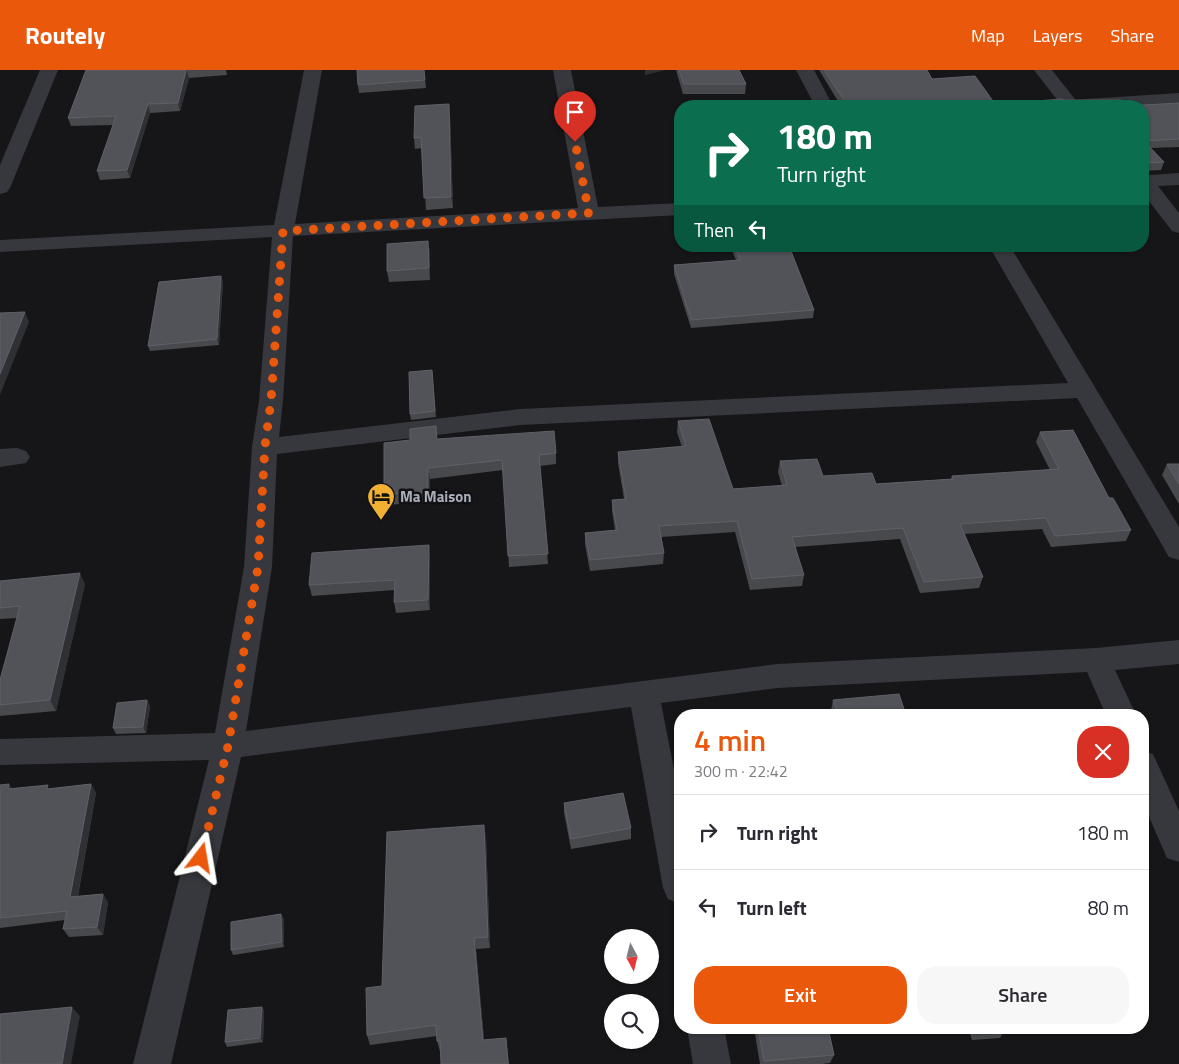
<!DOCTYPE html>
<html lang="en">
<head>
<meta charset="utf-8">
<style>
  body { margin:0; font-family:"Titillium Web",sans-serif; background:#f7f7f7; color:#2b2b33; height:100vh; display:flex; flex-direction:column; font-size:19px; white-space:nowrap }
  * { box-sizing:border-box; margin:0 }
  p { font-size:16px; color:#7c7c81 }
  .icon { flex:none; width:28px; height:28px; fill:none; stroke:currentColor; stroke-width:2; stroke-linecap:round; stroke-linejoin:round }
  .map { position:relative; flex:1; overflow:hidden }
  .panel { position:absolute; left:674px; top:639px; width:475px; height:325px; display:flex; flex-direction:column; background:#fff; border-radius:20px; box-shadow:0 1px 4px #0004 }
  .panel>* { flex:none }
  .banner { position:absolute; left:674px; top:30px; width:475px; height:152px; border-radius:20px; box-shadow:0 1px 4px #0004; background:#0b6e4f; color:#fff; overflow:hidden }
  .needle { width:32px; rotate:173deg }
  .tools { position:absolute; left:604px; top:859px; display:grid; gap:10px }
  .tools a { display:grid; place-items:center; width:55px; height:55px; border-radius:50%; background:#fff; box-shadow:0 1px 4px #0004; font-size:25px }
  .pin { position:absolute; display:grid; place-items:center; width:42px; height:42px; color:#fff; margin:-51px -21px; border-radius:50% 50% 50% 0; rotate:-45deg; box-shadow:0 0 5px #0007 }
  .pin .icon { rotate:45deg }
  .me { position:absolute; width:55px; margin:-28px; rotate:14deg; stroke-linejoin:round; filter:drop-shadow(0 0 4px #0008) }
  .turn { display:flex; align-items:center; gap:18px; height:105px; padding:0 20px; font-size:22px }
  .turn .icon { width:65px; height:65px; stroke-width:2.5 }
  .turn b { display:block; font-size:35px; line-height:42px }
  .then { display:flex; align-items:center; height:48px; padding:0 20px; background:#0003; gap:10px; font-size:19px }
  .round { display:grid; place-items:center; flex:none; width:52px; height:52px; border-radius:20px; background:#f7f7f7 }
  .summary { display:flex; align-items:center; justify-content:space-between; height:85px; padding:0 20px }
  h1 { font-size:30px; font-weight:600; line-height:38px; color:#ea580c }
  .action { display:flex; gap:10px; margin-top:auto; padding:10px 20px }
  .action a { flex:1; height:58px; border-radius:20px; background:#ea580c; color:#fff; font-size:20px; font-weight:600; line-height:58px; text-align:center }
  .action a+a { background:#f7f7f7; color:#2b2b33 }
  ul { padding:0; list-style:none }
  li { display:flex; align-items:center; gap:15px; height:75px; padding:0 20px; border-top:1px solid #e1e1e2 }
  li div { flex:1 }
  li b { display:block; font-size:19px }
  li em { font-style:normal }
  header { display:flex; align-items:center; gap:30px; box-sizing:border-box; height:70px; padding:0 25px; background:#ea580c; color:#fff }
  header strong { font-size:24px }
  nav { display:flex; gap:28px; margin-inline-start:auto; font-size:18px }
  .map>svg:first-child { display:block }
</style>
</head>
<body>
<header>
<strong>Routely</strong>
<nav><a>Map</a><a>Layers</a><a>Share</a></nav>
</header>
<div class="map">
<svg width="1179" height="994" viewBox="0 0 1179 994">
  <rect width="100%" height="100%" fill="#161618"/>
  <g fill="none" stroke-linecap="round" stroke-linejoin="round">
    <path fill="#37383d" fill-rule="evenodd" d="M40,0H58L10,118L7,122L0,124V95Z
      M304,0H322L295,154L578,138L553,0H571L598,137L680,133V145L293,166L283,331L279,367L520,339L1068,313L989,176H1010L1179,457V490L1169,487L1077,328L520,355L277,384L272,497L246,661L777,594L1096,578L1179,570V594L1115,600L1136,645H1106L1087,602L777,618L661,633L680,730V834L668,829L663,818L631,637L241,687L171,994H133L209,690L0,695V669L215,663L244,497L252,377L259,331L272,167L0,182V170L274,155Z
      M796,0H814L833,36H815Z
      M1034,0H1052L1078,33L1080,30L1086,29L1179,23V33L1134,36H1062Z
      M1142,102L1150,105L1179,103V115L1158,116L1179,143V163L1172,161L1142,122Z
      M17,378L26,381L30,387L26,393L0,397V379Z
      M1142,681L1153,684L1179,741V792L1167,788L1142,731Z
      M687,958H724L731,994H693Z"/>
  </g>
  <path fill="#47494d" d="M86,0H226L227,5L189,8L180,41L150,43L130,108L100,110L97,101L113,55L71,56L68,48Z
    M424,0L426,18L359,23L358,15Z
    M676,0H739L746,14L745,24H683Z
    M819,0H927L932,9L993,31L997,34L1064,30L1126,36L1179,33V77L1150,78L1164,92L1161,100L1142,101V36H841Z
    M450,45L453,138L426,140L422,78L415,79L414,68Z
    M428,171L430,183V210L389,212L387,201Z
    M732,176H789L814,240L813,248L691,258L674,204V195L736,190L732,180Z
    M221,206L223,212L219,275L150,281L148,276Z
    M432,300L436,347L411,350L410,344Z
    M678,351L733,419L782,416L778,402L780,391L823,406L876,414L951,409L952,406L1050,400L1036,372L1040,362L1109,428L1131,460L1126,471L1051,477L1042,459L964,464L983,507L979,518L920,523L900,469L795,477L804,505L802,516L750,520L735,462L661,467L664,483L663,494L590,501L585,474V463L615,460L612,441V430L624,429L618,393V382L682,377L677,362Z
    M438,369L556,383V394L540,396L548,494L509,497L503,400L430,409L429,432L386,435L384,424Z
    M1167,394H1179V434L1162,405Z
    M430,486V540L396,543L394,532L395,520L312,526L309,515Z
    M0,511L85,514L56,641L0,646V610L17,548L0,549Z
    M147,630L150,636L146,663L116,664L113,658Z
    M833,630L906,645H830Z
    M9,714L12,719H50L91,714L96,723L78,826L108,832L103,865L69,867L63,859L65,850L0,858V715Z
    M564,733L631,758V769L571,779L564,743Z
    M486,767L490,878L476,879L484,970L506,968L509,994H441V981H440L437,971V966L370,975L367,965L382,916Z
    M284,849V877L233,885L231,880Z
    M262,937L264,941L263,972L227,977L225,972Z
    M754,958H828L834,985L830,993L822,994H760Z
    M968,958H1006L1000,968L972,970Z"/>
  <path fill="#2f3033" d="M187,0L189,8L180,41L178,33Z
    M645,0H666L645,5Z
    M148,34L150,43L130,108L127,100Z
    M449,34L450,45L453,138L451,127Z
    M428,171L430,183V210L429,198Z
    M221,206L223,212L219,275L217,269Z
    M25,242L29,252L0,325V304Z
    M428,398L430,409L429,432L428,422Z
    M429,475L430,486V540L428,530Z
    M80,503L85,514L56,641L50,630Z
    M147,630L150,636L146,663L143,657Z
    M9,714L15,723L8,719Z
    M91,714L96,723L76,835L70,827Z
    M484,755L486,767L490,878L488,867Z
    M103,824L108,832L103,865L97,857Z
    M281,844L284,849V877L282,872Z
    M474,868L476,879L485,980L483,970Z
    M72,937L80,946L71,994H62Z
    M262,937L264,941L263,972L260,968Z"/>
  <path fill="#525359" stroke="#5f6168" d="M86,0H186L178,33L148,34L127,100L97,101L116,46L68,48Z
    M357,0H424L425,10L358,15Z
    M679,0H739L746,14H684Z
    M824,0H927L932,9L975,6L993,31L997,34L1062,29L1064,30H1121L1126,36L1179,33V69L1144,71L1164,92L1142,93V36H848Z
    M449,34L451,127L424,128L421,67L414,68L415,36Z
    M428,171L429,198L387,201V174Z
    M734,176H789L814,240L691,250L674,195L740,190Z
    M221,206L217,269L148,276L159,212Z
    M25,242L0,304V243Z
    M432,300L435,341L410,344L409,302Z
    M709,349L733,419L787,415L780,391L817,389L823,406L872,403L876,414L953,409L952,406L1059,399L1040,362L1073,360L1109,428H1113L1131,460L1055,466L1046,448L960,454L983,507L924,512L903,458L792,467L804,505L752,509L737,451L659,456L664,483L590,490L585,463L617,460L612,430L626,429L618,382L686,376L678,351Z
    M436,356L437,369L554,361L556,383L539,385L548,484L508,486L502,390L428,398V422L384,424V373L410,370V359Z
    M1167,394H1179V414Z
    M429,475L428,530L394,532L395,510L309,515L312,483Z
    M80,503L50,630L0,635V610L20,536L0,538V511Z
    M899,624L906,645H838L833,630Z
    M147,630L143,657L113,658L117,633Z
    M9,714L8,719L48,715L47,719L91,714L70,827L103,824L97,857L63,859L67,841L0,848V715Z
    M623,723L631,758L571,769L564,733Z
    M484,755L488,867L474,868L483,970L506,968L508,994H441L440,971H437L436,955L367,965L366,918L382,916L387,762Z
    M281,844L282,872L231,880V852Z
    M72,937L62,994H0V944Z
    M262,937L260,968L225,972L228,940Z
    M758,958H828L834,985L764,991Z
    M979,958H992L979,959Z"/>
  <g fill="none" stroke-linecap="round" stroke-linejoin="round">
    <path stroke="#ea580c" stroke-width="9" stroke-dasharray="0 16.2" d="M201,788L228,676L258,497L265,376L271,331L283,161L589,143L575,72"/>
  </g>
  <defs>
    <symbol id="hotel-pin" viewBox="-11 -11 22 30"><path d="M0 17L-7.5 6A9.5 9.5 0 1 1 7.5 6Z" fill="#f2b134" stroke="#111113"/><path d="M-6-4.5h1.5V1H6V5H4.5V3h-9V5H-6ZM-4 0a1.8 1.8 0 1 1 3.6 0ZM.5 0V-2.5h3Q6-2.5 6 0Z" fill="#111"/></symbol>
  </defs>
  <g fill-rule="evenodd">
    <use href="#hotel-pin" x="365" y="411" width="32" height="43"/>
  </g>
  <g text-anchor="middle" stroke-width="5" stroke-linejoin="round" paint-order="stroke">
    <g font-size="15" font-weight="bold" fill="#a8adb8" stroke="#111113" text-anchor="start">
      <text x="400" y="432">Ma Maison</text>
    </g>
  </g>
</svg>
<div class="tools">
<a><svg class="needle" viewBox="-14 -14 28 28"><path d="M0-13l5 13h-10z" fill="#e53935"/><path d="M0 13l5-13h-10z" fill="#7c7c81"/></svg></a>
<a><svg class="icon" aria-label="search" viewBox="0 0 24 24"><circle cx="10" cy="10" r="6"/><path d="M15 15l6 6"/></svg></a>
</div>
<div class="pin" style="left:575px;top:72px;background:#d93025"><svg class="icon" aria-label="arrive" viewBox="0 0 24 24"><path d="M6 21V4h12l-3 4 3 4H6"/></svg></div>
<svg class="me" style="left:201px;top:788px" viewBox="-20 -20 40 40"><path d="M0-17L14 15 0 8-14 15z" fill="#ea580c" stroke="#fff" stroke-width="4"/></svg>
<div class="banner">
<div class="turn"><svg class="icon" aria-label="right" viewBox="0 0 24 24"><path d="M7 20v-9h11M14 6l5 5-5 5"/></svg><div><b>180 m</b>Turn right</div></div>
<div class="then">Then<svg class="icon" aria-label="left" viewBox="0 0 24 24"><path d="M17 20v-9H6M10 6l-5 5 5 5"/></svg></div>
</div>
<section class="panel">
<div class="summary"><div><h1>4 min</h1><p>300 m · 22:42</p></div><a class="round" style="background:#d93025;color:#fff"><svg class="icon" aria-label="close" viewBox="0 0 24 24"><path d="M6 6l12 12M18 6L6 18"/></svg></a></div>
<ul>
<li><svg class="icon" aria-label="right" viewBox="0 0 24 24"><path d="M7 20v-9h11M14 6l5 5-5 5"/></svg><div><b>Turn right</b></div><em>180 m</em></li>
<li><svg class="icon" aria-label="left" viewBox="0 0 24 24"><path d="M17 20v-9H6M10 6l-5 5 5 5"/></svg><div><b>Turn left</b></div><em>80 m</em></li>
</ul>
<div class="action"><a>Exit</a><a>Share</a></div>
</section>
</div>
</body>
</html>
